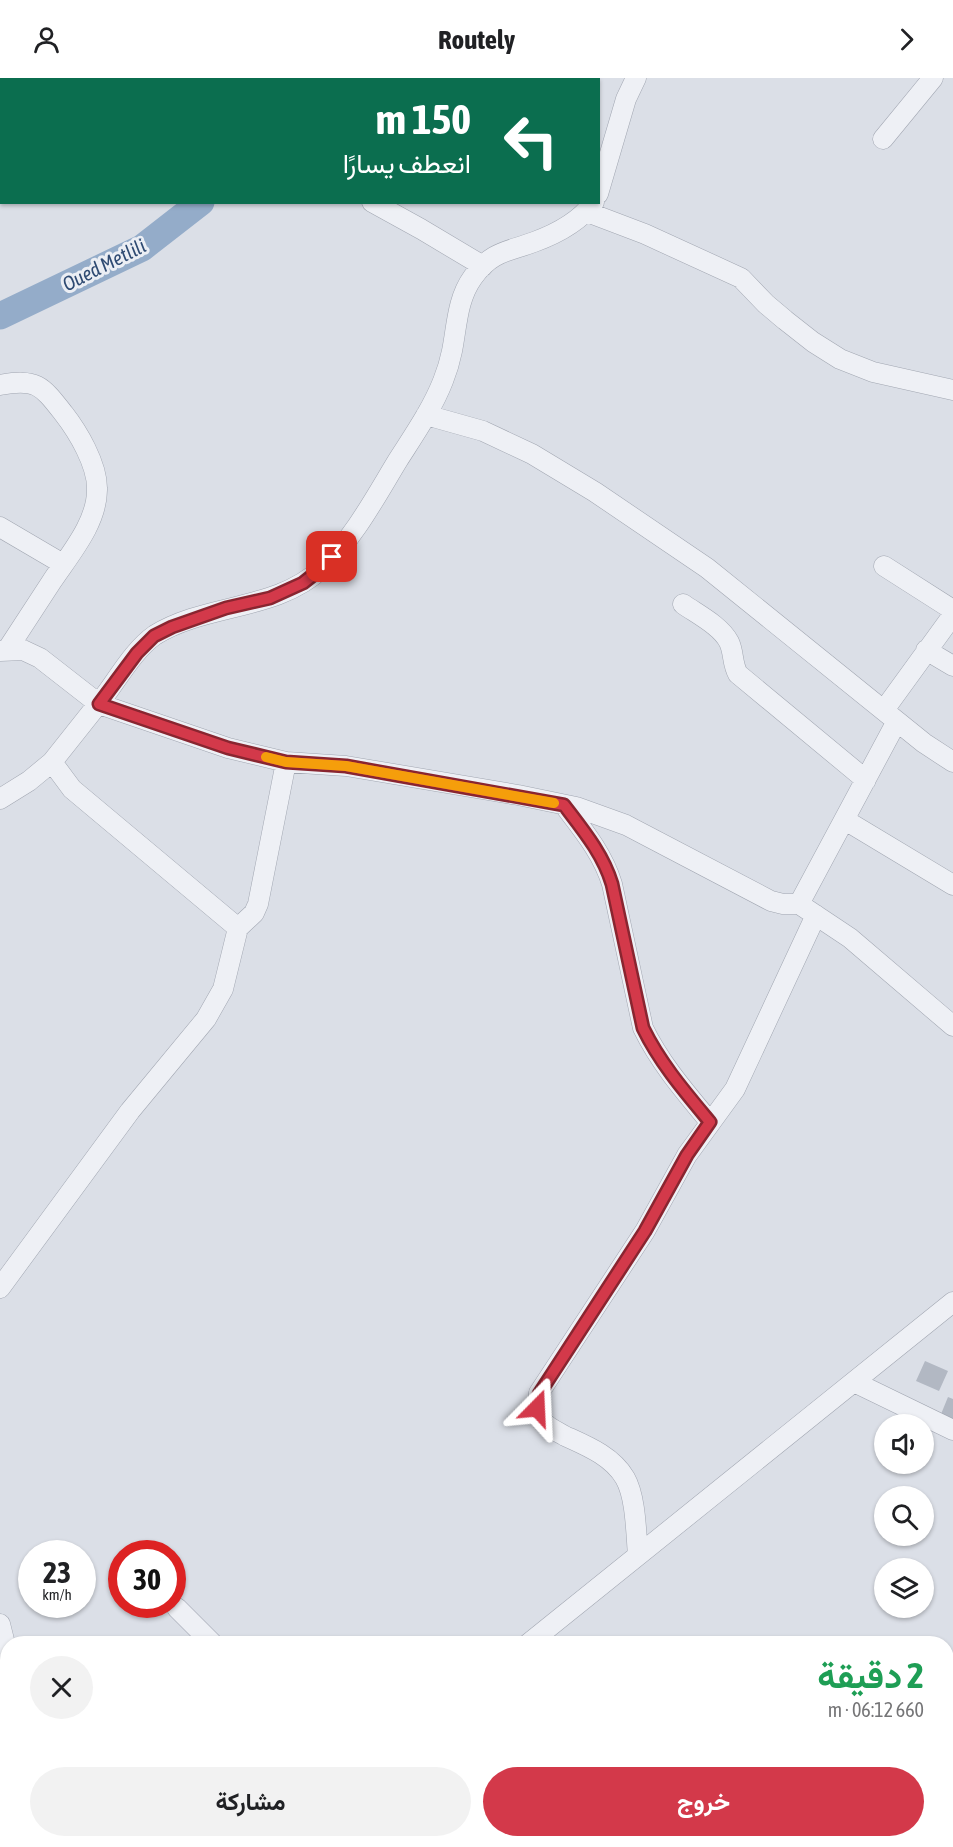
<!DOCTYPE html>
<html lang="ar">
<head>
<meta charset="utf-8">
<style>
  body { margin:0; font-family:"Asap Condensed",Vazirmatn,sans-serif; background:#f2f2f2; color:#202124; direction:rtl; height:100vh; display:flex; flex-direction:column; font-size:22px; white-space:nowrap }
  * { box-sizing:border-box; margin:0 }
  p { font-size:20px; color:#757577 }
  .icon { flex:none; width:33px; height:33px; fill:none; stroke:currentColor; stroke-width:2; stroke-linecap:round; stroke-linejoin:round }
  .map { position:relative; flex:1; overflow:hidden; direction:ltr }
  .sheet { position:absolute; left:0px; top:1558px; width:954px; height:212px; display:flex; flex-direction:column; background:#fff; border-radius:24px 24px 0 0; box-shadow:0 2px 4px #0004; direction:rtl }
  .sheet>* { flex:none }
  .banner { position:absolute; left:0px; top:0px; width:600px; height:126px; box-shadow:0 2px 4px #0004; direction:rtl; background:#0b6e4f; color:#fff; overflow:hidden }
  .fabs { position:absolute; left:874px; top:1336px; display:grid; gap:12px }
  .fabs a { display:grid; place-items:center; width:60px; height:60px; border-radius:50%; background:#fff; box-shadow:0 2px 4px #0004; font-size:30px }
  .speed { position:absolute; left:18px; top:1462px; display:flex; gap:12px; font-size:30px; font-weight:700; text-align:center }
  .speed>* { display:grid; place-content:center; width:78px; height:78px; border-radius:50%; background:#fff; box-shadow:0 2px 4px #0004; line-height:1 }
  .speed small { font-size:15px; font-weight:400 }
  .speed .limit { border:9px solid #d22; background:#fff; color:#111 }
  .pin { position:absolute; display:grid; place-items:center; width:51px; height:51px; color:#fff; margin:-26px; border-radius:12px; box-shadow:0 3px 9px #0006 }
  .me { position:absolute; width:66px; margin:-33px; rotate:21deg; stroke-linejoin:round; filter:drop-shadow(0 0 4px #0008) }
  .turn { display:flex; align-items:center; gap:21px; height:126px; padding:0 30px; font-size:27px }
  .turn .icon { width:78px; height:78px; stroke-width:2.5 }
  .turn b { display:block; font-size:42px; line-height:51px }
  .round { display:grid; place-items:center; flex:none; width:63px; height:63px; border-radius:32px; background:#f2f2f2 }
  .overview { display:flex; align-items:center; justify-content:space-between; height:102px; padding:0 30px }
  h1 { font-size:36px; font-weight:700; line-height:45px; color:#1e9e55 }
  .cta { display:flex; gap:12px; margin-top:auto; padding:12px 30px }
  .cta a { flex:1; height:69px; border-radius:36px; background:#d3394a; color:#fff; font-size:24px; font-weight:700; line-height:69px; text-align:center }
  .cta a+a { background:#f2f2f2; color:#202124 }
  header { display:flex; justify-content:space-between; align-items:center; height:78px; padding:0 30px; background:#fff; font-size:27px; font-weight:700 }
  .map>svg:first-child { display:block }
</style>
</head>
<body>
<header><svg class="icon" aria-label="forward" viewBox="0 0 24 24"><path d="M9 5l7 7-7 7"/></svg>Routely<svg class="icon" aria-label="person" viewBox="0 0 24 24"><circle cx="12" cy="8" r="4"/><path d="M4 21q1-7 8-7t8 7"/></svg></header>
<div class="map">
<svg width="953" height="1769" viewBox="0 0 953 1769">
  <rect width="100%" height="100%" fill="#dbdfe7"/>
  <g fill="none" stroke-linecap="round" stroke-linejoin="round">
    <path stroke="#94acc9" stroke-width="27" d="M347,2L349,0
      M0,238L142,170L201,124"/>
  </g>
  <path fill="#b2b8c3" d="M925,1283L948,1293L939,1313L916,1303Z
    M948,1319L953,1321V1346L939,1341Z"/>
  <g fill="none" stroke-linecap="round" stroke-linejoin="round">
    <defs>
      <path id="minor" d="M171,0L172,2
        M883,61L933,0
        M598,116L626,21L636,0
        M372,124L421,151L483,188
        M587,134L645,156L741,200L766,226L785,242L813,264L840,281L873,294L953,312
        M0,307C37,300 42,308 64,336C78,354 97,386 97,410C98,444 70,476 52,503C37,526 22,549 7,572
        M426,337L483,353L532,376L595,414L707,490L924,665L953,684
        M0,449L63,486
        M884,488L953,532
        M683,526C697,536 721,548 729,564C734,574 732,586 738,596L866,702
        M926,572L953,588
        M0,573L23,572L40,580L99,626L228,670L286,684L346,688L518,717L576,729L626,747L771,823L783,826H799L850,860L953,948
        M884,632L953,537
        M0,721L29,703L52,684
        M564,727C583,752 603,776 612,806L643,950C660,985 685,1014 710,1044
        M845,742L953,807
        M799,826L897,643
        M238,850L254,835L258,826L286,684
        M0,1210L130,1033L206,941L223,911L238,850L72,711L52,684C70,661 88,639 106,616C120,597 135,571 155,557C207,525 277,533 322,490C354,460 376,418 398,382C414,357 432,331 443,303C447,293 450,283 452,273C457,248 457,221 473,199C492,173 507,174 534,164C556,156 580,143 594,124
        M854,1304L953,1352
        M638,1477C636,1455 636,1419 625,1400C612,1378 587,1368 565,1358C558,1354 547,1349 542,1343C536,1335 538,1324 539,1315L645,1153L687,1077L735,1011L816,837
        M177,1530L213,1566
        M0,1546L4,1562L2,1677L5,1769
        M528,1566L953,1224
        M289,1769L295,1762"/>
    </defs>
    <use href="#minor" stroke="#a1a6b1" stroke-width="21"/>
    <use href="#minor" stroke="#eef0f5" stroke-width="20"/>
  </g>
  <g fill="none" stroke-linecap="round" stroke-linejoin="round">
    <defs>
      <path id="route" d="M332,479L322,490L303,505L270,520L226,530L172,549L154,558L137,575L99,626L228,670L286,684L346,688L564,727C583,752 603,776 612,806L643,950C660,985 685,1014 710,1044L687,1077L645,1153L539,1316L537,1330"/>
    </defs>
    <use href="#route" stroke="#892530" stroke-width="15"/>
    <use href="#route" stroke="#d3394a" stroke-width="10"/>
    <path stroke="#f59e0b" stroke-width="10" d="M266,679L286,684L346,688L554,725"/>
  </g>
  <g text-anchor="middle" stroke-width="6" stroke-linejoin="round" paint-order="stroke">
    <g font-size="20" font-style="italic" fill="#2e4a72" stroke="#ebeef4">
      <text transform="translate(104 187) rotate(-27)" y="7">Oued Metlili</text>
    </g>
  </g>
</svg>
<div class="fabs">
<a><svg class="icon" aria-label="sound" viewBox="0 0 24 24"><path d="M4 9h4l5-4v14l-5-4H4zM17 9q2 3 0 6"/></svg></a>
<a><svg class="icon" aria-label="search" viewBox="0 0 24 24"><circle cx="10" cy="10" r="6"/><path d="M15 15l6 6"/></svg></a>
<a><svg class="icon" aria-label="layers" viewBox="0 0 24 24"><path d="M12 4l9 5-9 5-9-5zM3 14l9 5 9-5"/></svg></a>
</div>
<div class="speed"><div>23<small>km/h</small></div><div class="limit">30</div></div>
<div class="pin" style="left:332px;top:479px;background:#d93025"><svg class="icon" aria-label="arrive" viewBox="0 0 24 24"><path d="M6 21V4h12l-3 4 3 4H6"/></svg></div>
<svg class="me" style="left:537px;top:1330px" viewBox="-20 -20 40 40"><path d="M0-17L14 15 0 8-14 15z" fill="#d3394a" stroke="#fff" stroke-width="4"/></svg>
<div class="banner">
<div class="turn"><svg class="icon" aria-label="left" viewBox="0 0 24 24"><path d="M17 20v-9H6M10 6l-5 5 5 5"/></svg><div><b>150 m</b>انعطف يسارًا</div></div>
</div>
<section class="sheet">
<div class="overview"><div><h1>2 دقيقة</h1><p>660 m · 06:12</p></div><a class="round"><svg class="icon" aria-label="close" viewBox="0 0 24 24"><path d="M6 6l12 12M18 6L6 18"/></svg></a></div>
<div class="cta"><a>خروج</a><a>مشاركة</a></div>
</section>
</div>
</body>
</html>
